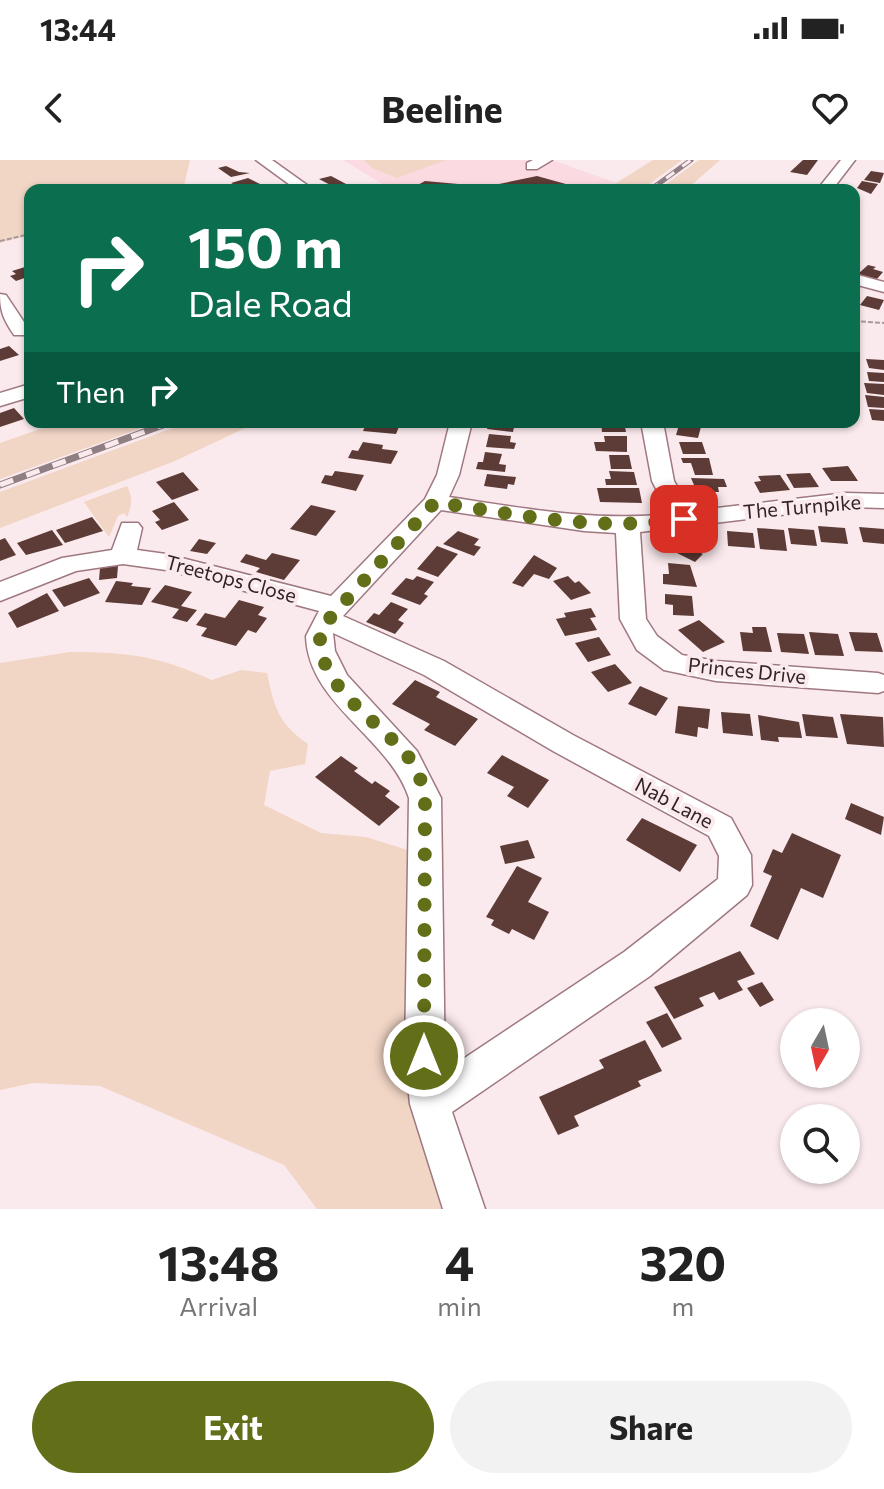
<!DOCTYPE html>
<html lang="en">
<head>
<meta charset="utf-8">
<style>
  body { margin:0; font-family:Commissioner,sans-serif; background:#f2f2f2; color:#222; height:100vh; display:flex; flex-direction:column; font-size:30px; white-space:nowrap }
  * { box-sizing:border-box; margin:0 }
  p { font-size:26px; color:#767676 }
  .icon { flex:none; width:44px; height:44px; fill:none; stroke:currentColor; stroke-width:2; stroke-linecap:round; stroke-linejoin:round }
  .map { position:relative; height:1049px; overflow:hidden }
  .details { display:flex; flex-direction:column; background:#fff; flex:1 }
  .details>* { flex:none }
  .banner { position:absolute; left:24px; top:24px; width:836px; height:244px; border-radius:16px; box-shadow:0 2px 6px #0004; background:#0b6e4f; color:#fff; overflow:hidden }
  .needle { width:52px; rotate:189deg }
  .buttons { position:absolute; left:780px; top:848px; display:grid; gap:16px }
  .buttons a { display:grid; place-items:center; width:80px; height:80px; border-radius:50%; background:#fff; box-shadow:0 2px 6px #0004; font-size:40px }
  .pin { position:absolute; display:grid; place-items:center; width:68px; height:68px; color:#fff; margin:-34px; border-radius:16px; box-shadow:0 4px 12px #0006 }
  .me { position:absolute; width:88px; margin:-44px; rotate:0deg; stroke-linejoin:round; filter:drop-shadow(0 0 6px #0008) }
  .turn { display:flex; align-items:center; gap:28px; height:168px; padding:0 32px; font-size:36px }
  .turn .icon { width:104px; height:104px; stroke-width:2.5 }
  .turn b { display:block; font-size:56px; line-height:68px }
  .then { display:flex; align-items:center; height:76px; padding:0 32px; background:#0003; gap:16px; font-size:30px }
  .eta { display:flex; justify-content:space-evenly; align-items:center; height:136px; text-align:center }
  .eta b { font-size:48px; font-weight:700; line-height:56px }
  .action { display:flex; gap:16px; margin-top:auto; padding:16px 32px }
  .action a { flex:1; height:92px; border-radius:48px; background:#626e18; color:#fff; font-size:32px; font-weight:700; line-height:92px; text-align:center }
  .action a+a { background:#f2f2f2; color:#222 }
  .status { display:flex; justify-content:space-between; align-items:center; height:56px; padding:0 40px; background:#fff; direction:ltr }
  .status svg { height:22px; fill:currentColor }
  header { display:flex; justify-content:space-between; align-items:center; height:104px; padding:0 32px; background:#fff; font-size:36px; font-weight:700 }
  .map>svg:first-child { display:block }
</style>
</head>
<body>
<div class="status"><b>13:44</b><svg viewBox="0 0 49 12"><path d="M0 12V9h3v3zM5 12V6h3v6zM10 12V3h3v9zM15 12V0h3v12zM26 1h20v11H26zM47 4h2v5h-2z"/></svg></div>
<header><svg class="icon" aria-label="back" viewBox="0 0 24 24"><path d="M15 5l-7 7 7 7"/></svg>Beeline<svg class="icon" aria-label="heart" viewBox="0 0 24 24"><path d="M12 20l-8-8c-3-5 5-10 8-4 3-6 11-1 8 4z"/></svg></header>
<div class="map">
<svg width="884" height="1049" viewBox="0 0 884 1049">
  <rect width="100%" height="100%" fill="#fbeaed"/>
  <path fill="#fbdbe1" d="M343,0H552L617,23L605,30H392Z"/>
  <path fill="#f1d5c5" d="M0,0H190L183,30H30V75L0,83Z
    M364,0H446L397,18L372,8Z
    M653,0H682L641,30H605Z
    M699,0H720L686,30H658Z
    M60,262H158L0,319V283Z
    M189,262H258L175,301L0,368V332Z
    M127,326C133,338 132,345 127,357L124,353L118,356L109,377L84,342Z
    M70,492C129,492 158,496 212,520L241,510L267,513C274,546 278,564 308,584L305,604L270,611L264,645L321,673L366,677L414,692L464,1049H317L284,1005L100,926L33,923L0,930V503Z"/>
  <path fill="#5d3b36" d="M803,0H818L807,15L790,12Z
    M226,6L239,12L250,13L231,17L218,8Z
    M871,11L884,13L880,23L864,20Z
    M331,16L348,25L336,28L319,19Z
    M537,16L573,26L563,30H430L414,27L425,21L469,25L499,24Z
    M248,18L260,24L227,30L237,26L231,23Z
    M862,21L878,24L871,34L857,28Z
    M868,105L876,107L873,109L883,112L877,119L858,114Z
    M25,107L30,110V116L16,121L10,116L16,114L12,111Z
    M867,136L884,140L879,150L860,145Z
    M9,186L19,195L0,201V189Z
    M866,199L884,200V210L869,208Z
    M867,212L884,213V222L869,221Z
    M864,223L884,224V235L867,233Z
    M865,235L884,237V248L868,247Z
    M14,248L24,259L0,267V253Z
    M869,249L884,250V261L872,260Z
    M367,262H401L396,274L363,271Z
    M489,262H515L513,272L487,269Z
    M601,262H624L626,272H602Z
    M674,262L702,263L698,278L676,275L679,265Z
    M489,274L511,276L510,282L516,283L514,289L486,287Z
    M604,276H627V292L596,291L594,282H605Z
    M363,282L383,285L382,289L398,291L391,304L348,298L352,290L358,291Z
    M679,282H702L706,294H683Z
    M485,292L502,294L499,304L506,305L505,312L476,309L478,302H483Z
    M609,295H629L632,309H611Z
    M681,298H709L713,315H695L691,303H683Z
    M848,306L858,321H831L822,308Z
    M335,311L364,315L356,331L321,323L325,315L332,316Z
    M609,311L634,312L637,325H606L605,319H611Z
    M183,312L199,330L172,340L156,322Z
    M810,313L819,327L794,328L786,314Z
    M487,314L516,317L514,325L508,324L507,329L484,326Z
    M780,315L790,330L760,333L754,322L761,321L758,316Z
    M691,318L724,319L727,327H718L719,332H697Z
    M597,328H639L642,343L600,342Z
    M174,342L189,360L162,370L155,362L160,360L152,351Z
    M311,345L336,351L316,376L290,369Z
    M92,357L103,371L65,383L56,370Z
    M818,366L845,368L848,384L821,382Z
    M859,367L884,369V384L863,382Z
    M757,368L784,370L787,391L760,389Z
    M788,368L814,370L817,386L791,384Z
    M52,370L63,385L26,395L17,383Z
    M695,370L714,378L699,392L703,394L695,402L667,388L675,381L680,383Z
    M458,371L479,379L474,385L481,387L474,396L443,384Z
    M727,371L753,373L755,388L728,386Z
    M5,378L16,395L0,401V380Z
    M199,379L216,383L207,394L190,391Z
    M437,386L458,394L438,417L417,409Z
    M272,393L300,400L284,420L256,412L260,408L240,402L246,394L266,400Z
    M534,395L557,408L549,419L534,414L523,427L512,423Z
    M668,403L690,405L697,427L663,424V414H669Z
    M118,406L117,418L99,420L100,408Z
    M417,416L434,422L424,434L428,436L420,445L391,434L406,418L413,420Z
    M568,416L575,423L579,421L591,433L571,440L553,421Z
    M89,418L100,433L64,447L52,430Z
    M116,421L133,423L131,426L151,428L142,445L105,442Z
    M165,425L192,432L181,446L197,450L187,462L172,458L179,449L151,442Z
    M47,433L59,451L17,468L8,453Z
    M665,434L692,436L694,456L673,455V445L665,444Z
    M239,440L264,447L258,455L267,458L256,473L248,470L236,486L201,476L207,468L196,465L205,453L225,458Z
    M391,442L408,449L398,460L404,463L395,474L366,462L374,453L379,455Z
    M591,448L596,457L590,458L597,470L565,476L556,459L566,457L564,453Z
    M699,460L725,482L703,492L678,470Z
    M752,467H766L772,492L743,491L740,472L753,473Z
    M809,472L838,474L844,496L815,495Z
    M849,472L877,473L883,492L855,491Z
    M777,473L804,474L809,494L781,492Z
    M599,477L611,495L588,502L575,483Z
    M615,504L632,523L608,532L591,512Z
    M415,520L440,532L436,537L478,559L455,586L424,570L430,564L392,544Z
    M640,526L668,538L656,556L628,544Z
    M678,546L710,549L708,569L698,567L697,577L675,573Z
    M721,552L750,554L753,576L723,573Z
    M802,554L833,557L838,578L806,576Z
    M840,554L883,557L884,587L847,584Z
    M758,555L799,562L802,578L778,577L779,582L761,580Z
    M502,595L549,620L528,648L507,636L514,627L487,613Z
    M341,596L358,608L354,611L372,624L375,621L390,631L385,636L400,647L379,666L315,617Z
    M851,643L884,657L881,675L845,659Z
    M642,658L697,685L680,712L626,680Z
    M792,673L841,695L823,738L801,728L778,780L750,766L772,716L763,712L773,689L782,693Z
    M528,680L535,698L505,704L500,686Z
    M517,706L542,718L528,742L549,752L534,780L512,769L509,774L491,765L494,760L486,757Z
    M740,791L755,814L737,821L743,830L719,840L714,832L699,838L704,846L674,859L654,827Z
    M762,822L774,840L760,847L747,828Z
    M667,853L682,879L662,888L646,862Z
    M645,880L662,911L638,921L641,926L574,956L579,966L558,975L539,937L604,908L599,900Z"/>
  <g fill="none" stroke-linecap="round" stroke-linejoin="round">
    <defs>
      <path id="minor" d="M256,0H272L314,30H297Z
        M533,0H552L537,9H527V3Z
        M841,0H855L832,30H817Z
        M854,114L884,122V132L854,124Z
        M0,134L6,135L30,171L28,175H14C4,160 0,152 0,134Z
        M30,224V237L0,246V233Z
        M450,262H472L459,315L449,337C523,348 595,362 669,354L652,321L641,262H663L674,321L691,351L846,333L884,334V348L846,347L640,372L646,459L657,476L682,495L716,501L878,513L884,515V531L878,533L716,521L664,510L637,490L620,459L616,373L584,371L441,350L343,456L444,501L573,575L731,658L751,695L752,725L747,735L650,816L452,952L485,1049H443L410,944L405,896L409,638C389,577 308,544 306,476L319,451L166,410L123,404L76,411L0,441V422L62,398L112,390L122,363H138L142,368L137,390L166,394L331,436L425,339L437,315ZM333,473L424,515L553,591L709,676L719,696L718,719L624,792L445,911L441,638L417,591L347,515L335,491Z"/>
    </defs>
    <use href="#minor" stroke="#9f7880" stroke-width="3"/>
    <path stroke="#aa999c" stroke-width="2" stroke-dasharray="5 2" stroke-linecap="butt" d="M0,81L30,74
      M854,161L884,163"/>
    <use href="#minor" fill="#fff" fill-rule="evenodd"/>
    <defs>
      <path id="rail-far1" d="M650,30L691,0"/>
      <path id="rail" d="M0,325L171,262"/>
    </defs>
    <use href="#rail-far1" stroke="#8f7f82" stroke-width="5"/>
    <use href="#rail" stroke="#8f7f82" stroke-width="7"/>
    <use href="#rail-far1" stroke="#fbeaed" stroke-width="3" stroke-dasharray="10" stroke-linecap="butt"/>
    <use href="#rail" stroke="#fbeaed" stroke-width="5" stroke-dasharray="14" stroke-linecap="butt"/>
  </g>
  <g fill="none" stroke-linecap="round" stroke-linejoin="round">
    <path stroke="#626e18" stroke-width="14" stroke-dasharray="0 25.2" d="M424,896L425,638C422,624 419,610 409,598C380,560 311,525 321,468L435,342C518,355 600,372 684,359"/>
  </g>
  <g text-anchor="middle" stroke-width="8" stroke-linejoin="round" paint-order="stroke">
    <g font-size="20" fill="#312225" stroke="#fbeaed">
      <text transform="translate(802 347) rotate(-5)" y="7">The Turnpike</text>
      <text transform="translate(231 419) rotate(15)" y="7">Treetops Close</text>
      <text transform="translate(747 511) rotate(6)" y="7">Princes Drive</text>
      <text transform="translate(674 643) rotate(28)" y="7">Nab Lane</text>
    </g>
  </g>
</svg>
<div class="buttons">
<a><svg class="needle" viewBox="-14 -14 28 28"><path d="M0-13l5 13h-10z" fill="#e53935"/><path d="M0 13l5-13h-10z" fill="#767676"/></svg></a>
<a><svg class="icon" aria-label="search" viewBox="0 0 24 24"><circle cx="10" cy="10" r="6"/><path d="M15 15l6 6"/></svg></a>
</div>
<div class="pin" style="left:684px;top:359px;background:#d93025"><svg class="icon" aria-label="arrive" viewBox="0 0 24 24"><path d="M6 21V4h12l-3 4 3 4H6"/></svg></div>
<svg class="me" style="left:424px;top:896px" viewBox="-20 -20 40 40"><circle r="17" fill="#626e18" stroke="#fff" stroke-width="3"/><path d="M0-11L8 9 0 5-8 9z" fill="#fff"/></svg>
<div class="banner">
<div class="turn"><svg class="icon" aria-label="right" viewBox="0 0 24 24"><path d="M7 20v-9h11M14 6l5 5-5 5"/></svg><div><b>150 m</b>Dale Road</div></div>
<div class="then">Then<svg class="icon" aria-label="right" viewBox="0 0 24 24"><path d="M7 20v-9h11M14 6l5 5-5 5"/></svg></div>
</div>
</div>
<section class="details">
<div class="eta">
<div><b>13:48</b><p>Arrival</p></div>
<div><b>4</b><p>min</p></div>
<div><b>320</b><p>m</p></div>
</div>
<div class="action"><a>Exit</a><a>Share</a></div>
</section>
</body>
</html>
